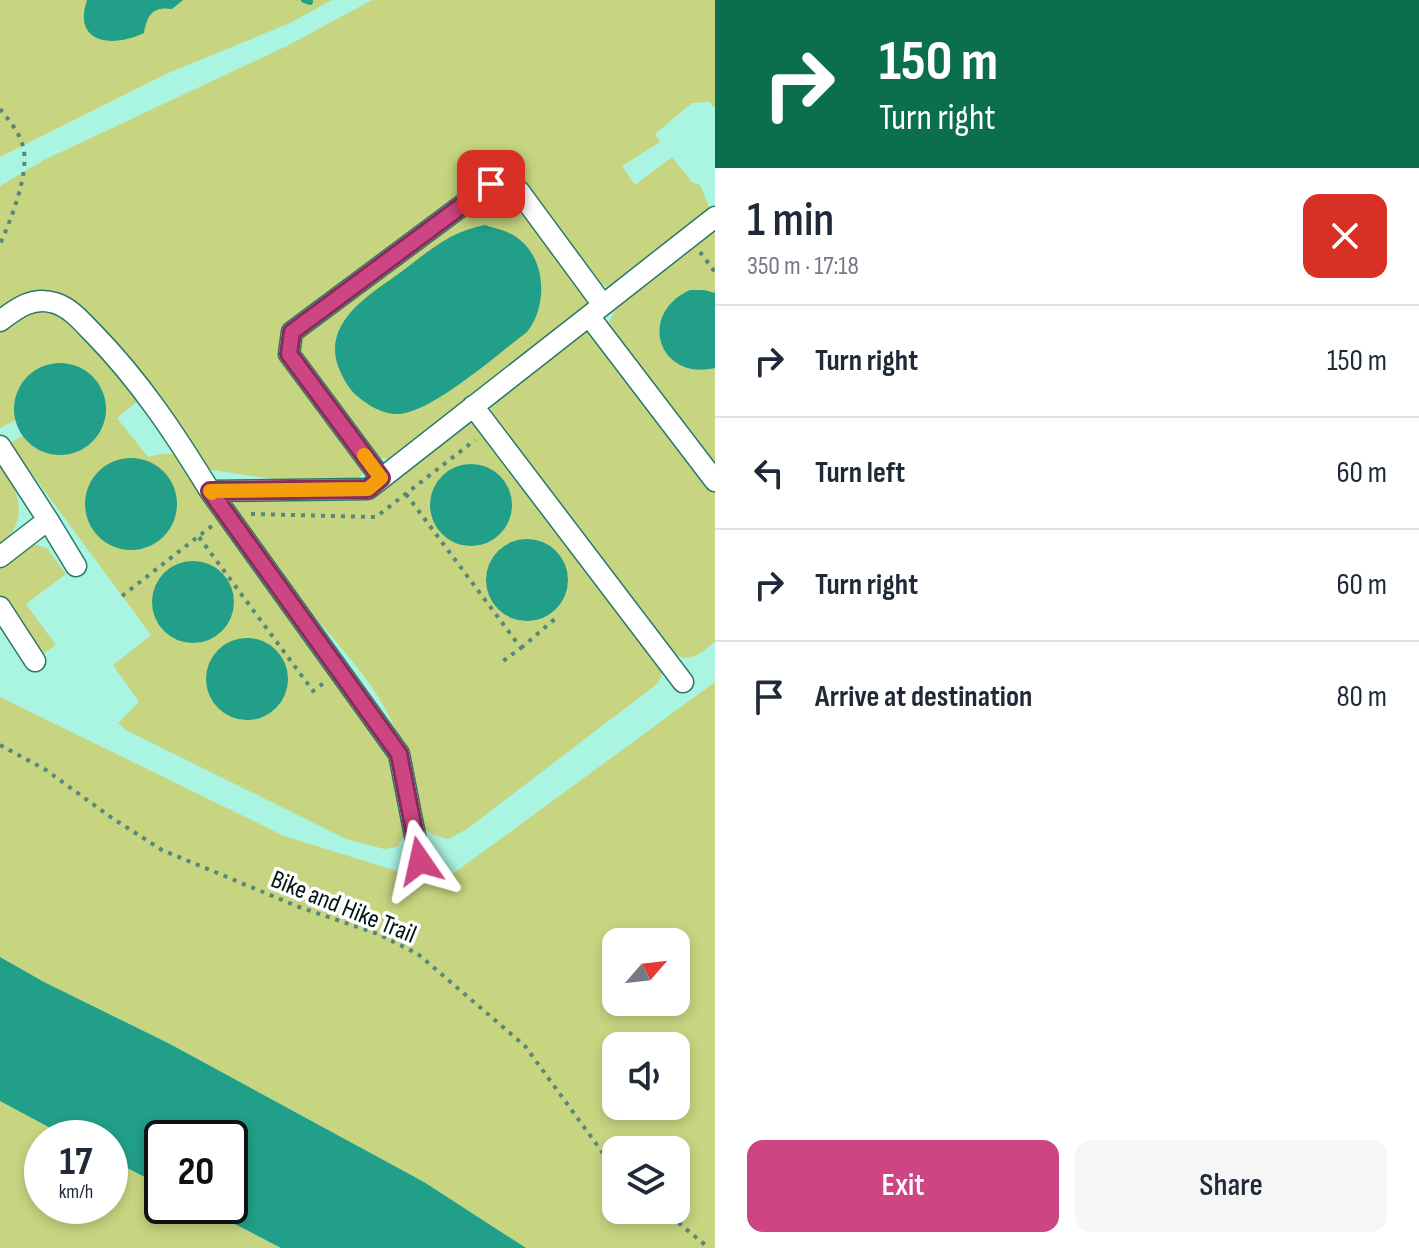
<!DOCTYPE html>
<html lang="en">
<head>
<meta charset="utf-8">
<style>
  body { margin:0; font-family:"Sofia Sans Condensed",sans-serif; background:#f6f6f7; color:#1f2937; height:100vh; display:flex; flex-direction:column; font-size:30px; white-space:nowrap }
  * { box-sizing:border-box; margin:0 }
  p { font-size:26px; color:#747a83 }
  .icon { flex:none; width:44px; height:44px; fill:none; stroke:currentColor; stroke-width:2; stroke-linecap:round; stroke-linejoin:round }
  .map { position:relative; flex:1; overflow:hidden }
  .panel { display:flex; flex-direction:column; background:#fff; width:704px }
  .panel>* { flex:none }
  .hud { background:#0b6e4f; color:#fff; overflow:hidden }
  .needle { width:52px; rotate:62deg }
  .fabs { position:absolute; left:602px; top:928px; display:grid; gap:16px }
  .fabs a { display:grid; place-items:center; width:88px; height:88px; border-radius:16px; background:#fff; box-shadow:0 4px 12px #0003; font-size:40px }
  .speed { position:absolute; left:24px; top:1120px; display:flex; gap:16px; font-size:40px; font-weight:700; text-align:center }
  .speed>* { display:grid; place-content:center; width:104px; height:104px; border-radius:50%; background:#fff; box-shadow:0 4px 12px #0003; line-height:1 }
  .speed small { font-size:20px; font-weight:400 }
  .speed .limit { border:4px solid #111; border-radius:12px; background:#fff; color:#111 }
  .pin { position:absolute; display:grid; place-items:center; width:68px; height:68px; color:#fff; margin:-34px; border-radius:16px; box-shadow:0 4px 12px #0006 }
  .me { position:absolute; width:88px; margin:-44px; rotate:349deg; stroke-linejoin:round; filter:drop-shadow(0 0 6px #0008) }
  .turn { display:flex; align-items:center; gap:28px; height:168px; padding:0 32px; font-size:36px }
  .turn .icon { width:104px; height:104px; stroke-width:2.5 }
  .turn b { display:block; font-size:56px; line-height:68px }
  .round { display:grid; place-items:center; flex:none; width:84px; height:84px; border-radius:16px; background:#f6f6f7 }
  .headline { display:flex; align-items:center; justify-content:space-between; height:136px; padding:0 32px }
  h1 { font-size:48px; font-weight:600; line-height:60px }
  .primary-button { display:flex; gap:16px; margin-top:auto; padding:16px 32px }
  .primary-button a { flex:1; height:92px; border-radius:16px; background:#cd4582; color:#fff; font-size:32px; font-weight:600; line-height:92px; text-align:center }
  .primary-button a+a { background:#f6f6f7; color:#1f2937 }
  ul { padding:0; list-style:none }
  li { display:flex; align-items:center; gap:24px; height:112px; padding:0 32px; border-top:2px solid #e0e1e3 }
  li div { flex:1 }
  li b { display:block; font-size:30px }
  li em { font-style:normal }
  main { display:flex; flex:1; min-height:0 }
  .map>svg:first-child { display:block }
</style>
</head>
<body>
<main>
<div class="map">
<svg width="715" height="1248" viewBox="0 0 715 1248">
  <rect width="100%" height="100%" fill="#aaf5e2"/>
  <path fill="#c7d580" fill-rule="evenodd" d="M0,0H332L290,23L166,74L0,157Z
    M372,0H715V106L713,107L710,102L692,103L655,134L660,142L622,166L635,185L672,157L692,182L700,185L710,209L614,285L608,287L594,281L500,180L288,335L365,463L362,475L355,481L279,480L205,469L72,308L0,314V186L44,160L287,46Z
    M514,193L589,292V303L586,309L445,415L410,447L390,459L381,458L371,449L298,353L299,332L366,280L384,277L483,194Z
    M715,229V470L607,327L615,310Z
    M25,309L60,311L144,396L117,418L148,457L161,454H179L391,745L407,830L397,847L384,849L346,839L126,730L118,723L139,702L113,665L151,635L9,443L22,436L16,420L0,428V325Z
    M586,330L601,341L715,493V642C695,657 688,665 665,649L491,419L492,403Z
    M468,423L476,424L662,663L661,677L657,684L467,829L448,839L434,835L419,825C414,794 409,764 398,735C377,682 329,635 293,592C273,568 255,543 236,519L232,505L239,500L382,487L422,459Z
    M0,461C20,493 30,518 0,548Z
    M33,544L47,548L66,574L26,604L56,645L40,656L0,597V567Z
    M715,682V1248H526L424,1182L170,1044L44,982L0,957V697L284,836L439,884ZM616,942H676V1002H616ZM616,1046H676V1106H616ZM616,1150H676V1210H616Z
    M0,1101L69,1138H42V1206H110V1159L162,1186V1206H200L281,1248H0Z"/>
  <path fill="#219f88" d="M87,0H183L172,9C152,6 147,16 144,33C113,48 72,44 87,0Z
    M485,225C492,228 502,229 509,233C546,250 550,303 527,332C499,353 434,411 400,414C383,415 369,406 357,396C349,389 344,380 340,371C319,324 369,295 401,272C429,251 449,232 485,225Z
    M690,290H704L715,293V368C658,381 637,314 690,290Z
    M14 409a46 46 0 1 1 92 0a46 46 0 1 1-92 0Z
    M85 504a46 46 0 1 1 92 0a46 46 0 1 1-92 0Z
    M430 505a41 41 0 1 1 82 0a41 41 0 1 1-82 0Z
    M486 580a41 41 0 1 1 82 0a41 41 0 1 1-82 0Z
    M152 602a41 41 0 1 1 82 0a41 41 0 1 1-82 0Z
    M206 679a41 41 0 1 1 82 0a41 41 0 1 1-82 0Z
    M0,957L44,982L170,1044L424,1182L526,1248H281L200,1206H230V1138H162V1186L110,1159V1138H69L0,1101Z"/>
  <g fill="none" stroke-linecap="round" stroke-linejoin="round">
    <path stroke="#219f88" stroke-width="6" d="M304,0L310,2"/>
    <defs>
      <path id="minor" d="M603,305L715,217
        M589,316L715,481
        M0,321C17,308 33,296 55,303C71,308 82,322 93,333C140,381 175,434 210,491L368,489L603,305L519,191L491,184L292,332L289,354L381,478
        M473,406L683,682
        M0,446L48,520L0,557
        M210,491L399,754L420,861
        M48,520L76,566
        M0,607L35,661"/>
    </defs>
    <use href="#minor" stroke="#2b7868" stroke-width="23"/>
    <path stroke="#56887b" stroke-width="4" stroke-dasharray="4 6" stroke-linecap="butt" d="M0,109C9,120 19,132 23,146C30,172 11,220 0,244
      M700,252L715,272
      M406,494L521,648L499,664
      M251,514L376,517L475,440
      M199,537L313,691L325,682
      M122,596L213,525
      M521,648L556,618
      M0,745L46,770L112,818L162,850L299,907L378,934L418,954L525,1046L616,1171
      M663,1210L709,1248"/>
    <use href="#minor" stroke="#fff" stroke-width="20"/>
  </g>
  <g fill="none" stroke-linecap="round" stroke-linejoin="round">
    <defs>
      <path id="route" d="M420,861L399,754L210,491L368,489L381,478L289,354L292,332L491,184"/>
    </defs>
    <use href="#route" stroke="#852d54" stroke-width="20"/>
    <use href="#route" stroke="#cd4582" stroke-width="14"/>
    <path stroke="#f59e0b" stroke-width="14" d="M212,493L210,491L368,489L381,478L364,455"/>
  </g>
  <g text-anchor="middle" stroke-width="7" stroke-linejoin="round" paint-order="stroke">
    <g font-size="26" fill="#001812" stroke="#fff">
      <text transform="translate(344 906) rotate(22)" y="9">Bike and Hike Trail</text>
    </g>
  </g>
</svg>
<div class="fabs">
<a><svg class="needle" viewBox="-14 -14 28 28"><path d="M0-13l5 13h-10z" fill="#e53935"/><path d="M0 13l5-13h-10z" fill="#747a83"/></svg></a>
<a><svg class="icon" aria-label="sound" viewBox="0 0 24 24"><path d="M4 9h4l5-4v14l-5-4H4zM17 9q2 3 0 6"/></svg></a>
<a><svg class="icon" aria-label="layers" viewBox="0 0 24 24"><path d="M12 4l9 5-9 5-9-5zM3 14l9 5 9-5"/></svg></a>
</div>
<div class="speed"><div>17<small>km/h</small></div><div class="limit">20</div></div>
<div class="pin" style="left:491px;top:184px;background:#d93025"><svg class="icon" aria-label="arrive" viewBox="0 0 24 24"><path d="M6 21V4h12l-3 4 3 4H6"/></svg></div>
<svg class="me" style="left:420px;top:861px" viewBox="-20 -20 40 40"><path d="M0-17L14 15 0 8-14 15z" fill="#cd4582" stroke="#fff" stroke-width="4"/></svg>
</div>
<section class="panel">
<div class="hud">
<div class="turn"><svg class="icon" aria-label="right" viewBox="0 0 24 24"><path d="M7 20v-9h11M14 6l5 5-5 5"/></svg><div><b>150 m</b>Turn right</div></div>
</div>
<div class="headline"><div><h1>1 min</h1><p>350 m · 17:18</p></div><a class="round" style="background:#d93025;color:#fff"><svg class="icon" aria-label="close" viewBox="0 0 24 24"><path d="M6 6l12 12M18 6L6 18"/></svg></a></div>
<ul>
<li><svg class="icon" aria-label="right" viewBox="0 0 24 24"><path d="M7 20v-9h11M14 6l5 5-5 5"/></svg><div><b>Turn right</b></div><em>150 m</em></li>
<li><svg class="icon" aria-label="left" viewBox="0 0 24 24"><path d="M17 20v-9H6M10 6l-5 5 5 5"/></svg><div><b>Turn left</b></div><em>60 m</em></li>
<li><svg class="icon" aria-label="right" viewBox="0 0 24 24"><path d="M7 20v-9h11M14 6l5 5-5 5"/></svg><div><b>Turn right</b></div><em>60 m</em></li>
<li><svg class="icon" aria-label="arrive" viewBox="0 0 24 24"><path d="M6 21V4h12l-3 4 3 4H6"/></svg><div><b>Arrive at destination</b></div><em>80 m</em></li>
</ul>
<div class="primary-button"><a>Exit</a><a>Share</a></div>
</section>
</main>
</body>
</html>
